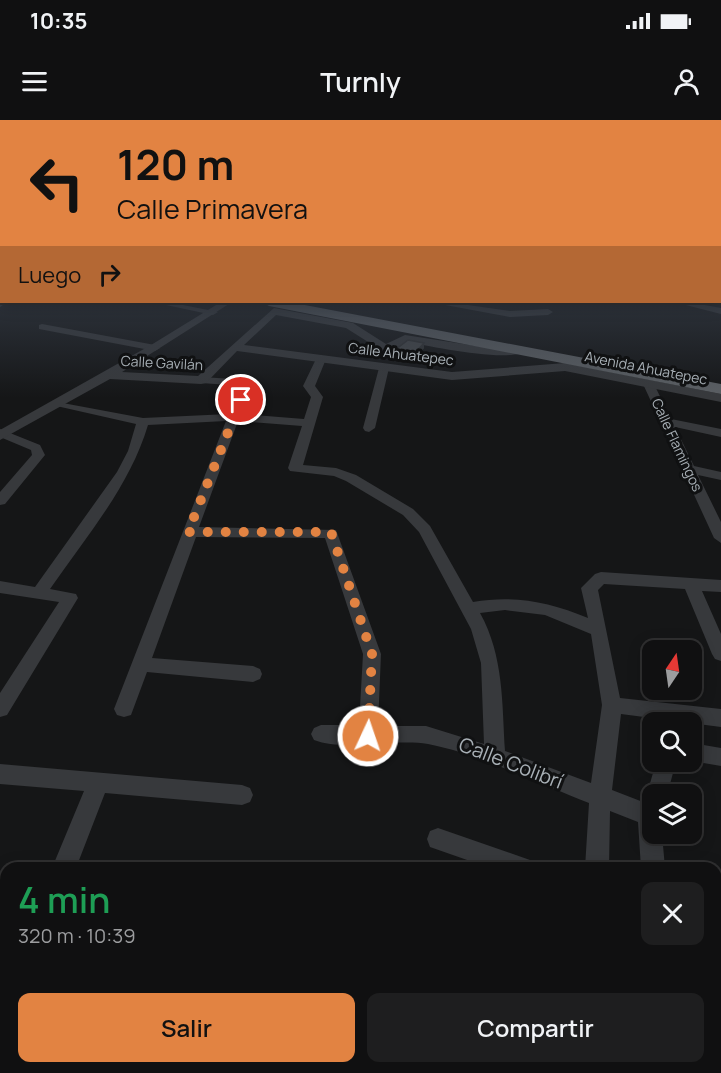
<!DOCTYPE html>
<html lang="es">
<head>
<meta charset="utf-8">
<style>
  body { margin:0; font-family:Manrope,sans-serif; background:#1e1e1f; color:#f1f3f6; height:100vh; display:flex; flex-direction:column; font-size:22px; white-space:nowrap }
  * { box-sizing:border-box; margin:0 }
  p { font-size:20px; color:#9c9d9f }
  .icon { flex:none; width:33px; height:33px; fill:none; stroke:currentColor; stroke-width:2; stroke-linecap:round; stroke-linejoin:round }
  .map { position:relative; flex:1; overflow:hidden }
  .drawer { position:absolute; left:0px; top:742px; width:722px; height:212px; display:flex; flex-direction:column; background:#101011; border-radius:18px 18px 0 0; box-shadow:0 3px 15px #0003,0 0 0 2px #303031 }
  .drawer>* { flex:none }
  .hud { position:absolute; left:0px; top:0px; width:722px; height:183px; box-shadow:0 3px 15px #0003,0 0 0 2px #303031; background:#e28342; color:#111; overflow:hidden }
  .needle { width:39px; rotate:13deg }
  .buttons { position:absolute; left:642px; top:520px; display:grid; gap:12px }
  .buttons a { display:grid; place-items:center; width:60px; height:60px; border-radius:12px; background:#101011; box-shadow:0 3px 15px #0003,0 0 0 2px #303031; font-size:30px }
  .pin { position:absolute; display:grid; place-items:center; width:51px; height:51px; color:#fff; margin:-26px; border:3px solid #fff; border-radius:50%; box-shadow:0 2px 6px #0007 }
  .me { position:absolute; width:66px; margin:-33px; rotate:3deg; stroke-linejoin:round; filter:drop-shadow(0 0 4px #0008) }
  .turn { display:flex; align-items:center; gap:21px; height:126px; padding:0 18px; font-size:27px }
  .turn .icon { width:78px; height:78px; stroke-width:2.5 }
  .turn b { display:block; font-size:42px; line-height:51px }
  .then { display:flex; align-items:center; height:57px; padding:0 18px; background:#0003; gap:12px; font-size:22px }
  .round { display:grid; place-items:center; flex:none; width:63px; height:63px; border-radius:12px; background:#1e1e1f }
  .head { display:flex; align-items:center; justify-content:space-between; height:102px; padding:0 18px }
  h1 { font-size:36px; font-weight:600; line-height:45px; color:#1e9e55 }
  .cta { display:flex; gap:12px; margin-top:auto; padding:12px 18px }
  .cta a { flex:1; height:69px; border-radius:12px; background:#e28342; color:#111; font-size:24px; font-weight:600; line-height:69px; text-align:center }
  .cta a+a { background:#1e1e1f; color:#f1f3f6 }
  .status { display:flex; justify-content:space-between; align-items:center; height:42px; padding:0 30px; background:#101011; direction:ltr }
  .status svg { height:16px; fill:currentColor }
  header { display:flex; justify-content:space-between; align-items:center; height:78px; padding:0 18px; background:#101011; font-size:27px; font-weight:600 }
  .map>svg:first-child { display:block }
</style>
</head>
<body>
<div class="status"><b>10:35</b><svg viewBox="0 0 49 12"><path d="M0 12V9h3v3zM5 12V6h3v6zM10 12V3h3v9zM15 12V0h3v12zM26 1h20v11H26zM47 4h2v5h-2z"/></svg></div>
<header><svg class="icon" aria-label="menu" viewBox="0 0 24 24"><path d="M4 6h16M4 12h16M4 18h16"/></svg>Turnly<svg class="icon" aria-label="person" viewBox="0 0 24 24"><circle cx="12" cy="8" r="4"/><path d="M4 21q1-7 8-7t8 7"/></svg></header>
<div class="map">
<svg width="721" height="953" viewBox="0 0 721 953">
  <rect width="100%" height="100%" fill="#151617"/>
  <g fill="none" stroke-linecap="round" stroke-linejoin="round">
    <path stroke="#2f3b3f" stroke-width="2" d="M0,186L5,182"/>
    <path fill="#37393c" fill-rule="evenodd" d="M152,182H168L218,192L213,195Z
      M429,182H447L510,191L548,189L553,192L548,195L510,197Z
      M674,182H688L721,188V194Z
      M42,204L155,225L160,228L155,231L39,209V205Z
      M321,236L326,239L315,266L323,277L303,345L336,348L356,355L413,389L430,406L473,482C515,475 549,482 588,498L581,468L595,454L601,452L721,460V472L702,471L721,514V541L715,539L712,534L685,469L604,464L598,470L620,578L721,589V607L621,594L612,670L643,682L646,678L656,642H676L667,675H652V714H662L665,748H641L638,702L610,691L609,748H585L589,683C539,664 480,634 428,624C394,618 345,632 314,620L311,614L314,608L321,605H359L363,534L325,418L196,417L152,538L253,546L260,549L262,554L260,559L253,562L147,552L131,595L124,597L117,595L114,589L226,301L148,305C130,366 86,417 50,469L76,474L78,478L7,595L0,597V573L59,482L0,473V461L35,467L117,352L128,331L136,304L52,285V281L143,298L229,294L243,266L201,263L196,260L201,257L250,260L255,263L240,294L304,299L311,277L303,266L316,239ZM238,301L302,306L288,348L290,351L334,356L346,361L403,395L419,412L471,509L481,543L484,624L426,606H378L381,534L336,410L199,407ZM505,490L545,495L591,514L602,585L591,663L505,631C502,584 504,536 480,493Z
      M384,245L389,248L375,308L369,312L365,311L363,308L379,248Z
      M645,262H653L671,299L721,309V317L675,307L694,346L721,352V360L698,355L721,402V423L714,418L643,264Z
      M0,309L40,325L45,335L5,384L0,385V372L32,335L31,330L0,317Z
      M692,623L721,628V646L692,641Z
      M0,644L242,665L250,668L253,675L250,682L242,685L105,673L76,748H52L84,671L0,664Z
      M438,708L530,740L534,748H490L430,727L427,719L430,711Z
      M716,820L721,822V852L716,850Z
      M6,879V919L0,922V882Z
      M237,948H265L264,953H236Z
      M455,948H502L504,953H457Z"/>
    <path fill="#37393c" fill-rule="evenodd" d="M221,182H232L122,252L198,256L274,188L353,203L386,224L405,215L483,227L521,226L527,230C512,244 429,226 407,222L396,230L384,232L346,208L276,195L244,225L452,252L565,243L721,274V282L565,251L452,260L237,231L206,263L201,264L110,259L0,320V310L151,225Z"/>
    <path fill="#5b5f63" fill-rule="evenodd" d="M262,182H289L721,264V274L269,186Z"/>
  </g>
  <path fill="#3a3d40" d="M424,223V228L414,239L395,235V230Z"/>
  <path fill="#303234" d="M424,223V228L414,239V234Z"/>
  <path fill="#44474a" stroke="#303234" stroke-width="1.5" d="M408,220L424,223L414,234L395,230Z"/>
  <linearGradient id="sky" x2="0" y2="1"><stop stop-color="#0c0c0d"/><stop offset="0.52" stop-color="#353c47"/><stop offset="1" stop-color="#353c47" stop-opacity="0"/></linearGradient>
  <rect width="721" height="278" fill="url(#sky)"/>
  <g fill="none" stroke-linecap="round" stroke-linejoin="round">
    <path stroke="#e28342" stroke-width="10" stroke-dasharray="0 18" d="M241,280L188,412H331L372,534L368,616"/>
  </g>
  <g text-anchor="middle" stroke-width="6" stroke-linejoin="round" paint-order="stroke">
    <g font-size="14" fill="#a8b0b6" stroke="#101112">
      <text transform="translate(401 234) rotate(7)" y="5">Calle Ahuatepec</text>
      <text transform="translate(162 243) rotate(3)" y="5">Calle Gavilán</text>
      <text transform="translate(646 248) rotate(11)" y="5">Avenida Ahuatepec</text>
      <text transform="translate(677 325) rotate(65)" y="5">Calle Flamingos</text>
    </g>
    <g font-size="20" fill="#a8b0b6" stroke="#101112">
      <text transform="translate(511 643) rotate(21)" y="7">Calle Colibrí</text>
    </g>
  </g>
</svg>
<div class="buttons">
<a><svg class="needle" viewBox="-14 -14 28 28"><path d="M0-13l5 13h-10z" fill="#e53935"/><path d="M0 13l5-13h-10z" fill="#9c9d9f"/></svg></a>
<a><svg class="icon" aria-label="search" viewBox="0 0 24 24"><circle cx="10" cy="10" r="6"/><path d="M15 15l6 6"/></svg></a>
<a><svg class="icon" aria-label="layers" viewBox="0 0 24 24"><path d="M12 4l9 5-9 5-9-5zM3 14l9 5 9-5"/></svg></a>
</div>
<div class="pin" style="left:241px;top:280px;background:#d93025"><svg class="icon" aria-label="arrive" viewBox="0 0 24 24"><path d="M6 21V4h12l-3 4 3 4H6"/></svg></div>
<svg class="me" style="left:368px;top:616px" viewBox="-20 -20 40 40"><circle r="17" fill="#e28342" stroke="#fff" stroke-width="3"/><path d="M0-11L8 9 0 5-8 9z" fill="#fff"/></svg>
<div class="hud">
<div class="turn"><svg class="icon" aria-label="left" viewBox="0 0 24 24"><path d="M17 20v-9H6M10 6l-5 5 5 5"/></svg><div><b>120 m</b>Calle Primavera</div></div>
<div class="then">Luego<svg class="icon" aria-label="right" viewBox="0 0 24 24"><path d="M7 20v-9h11M14 6l5 5-5 5"/></svg></div>
</div>
<section class="drawer">
<div class="head"><div><h1>4 min</h1><p>320 m · 10:39</p></div><a class="round"><svg class="icon" aria-label="close" viewBox="0 0 24 24"><path d="M6 6l12 12M18 6L6 18"/></svg></a></div>
<div class="cta"><a>Salir</a><a>Compartir</a></div>
</section>
</div>
</body>
</html>
